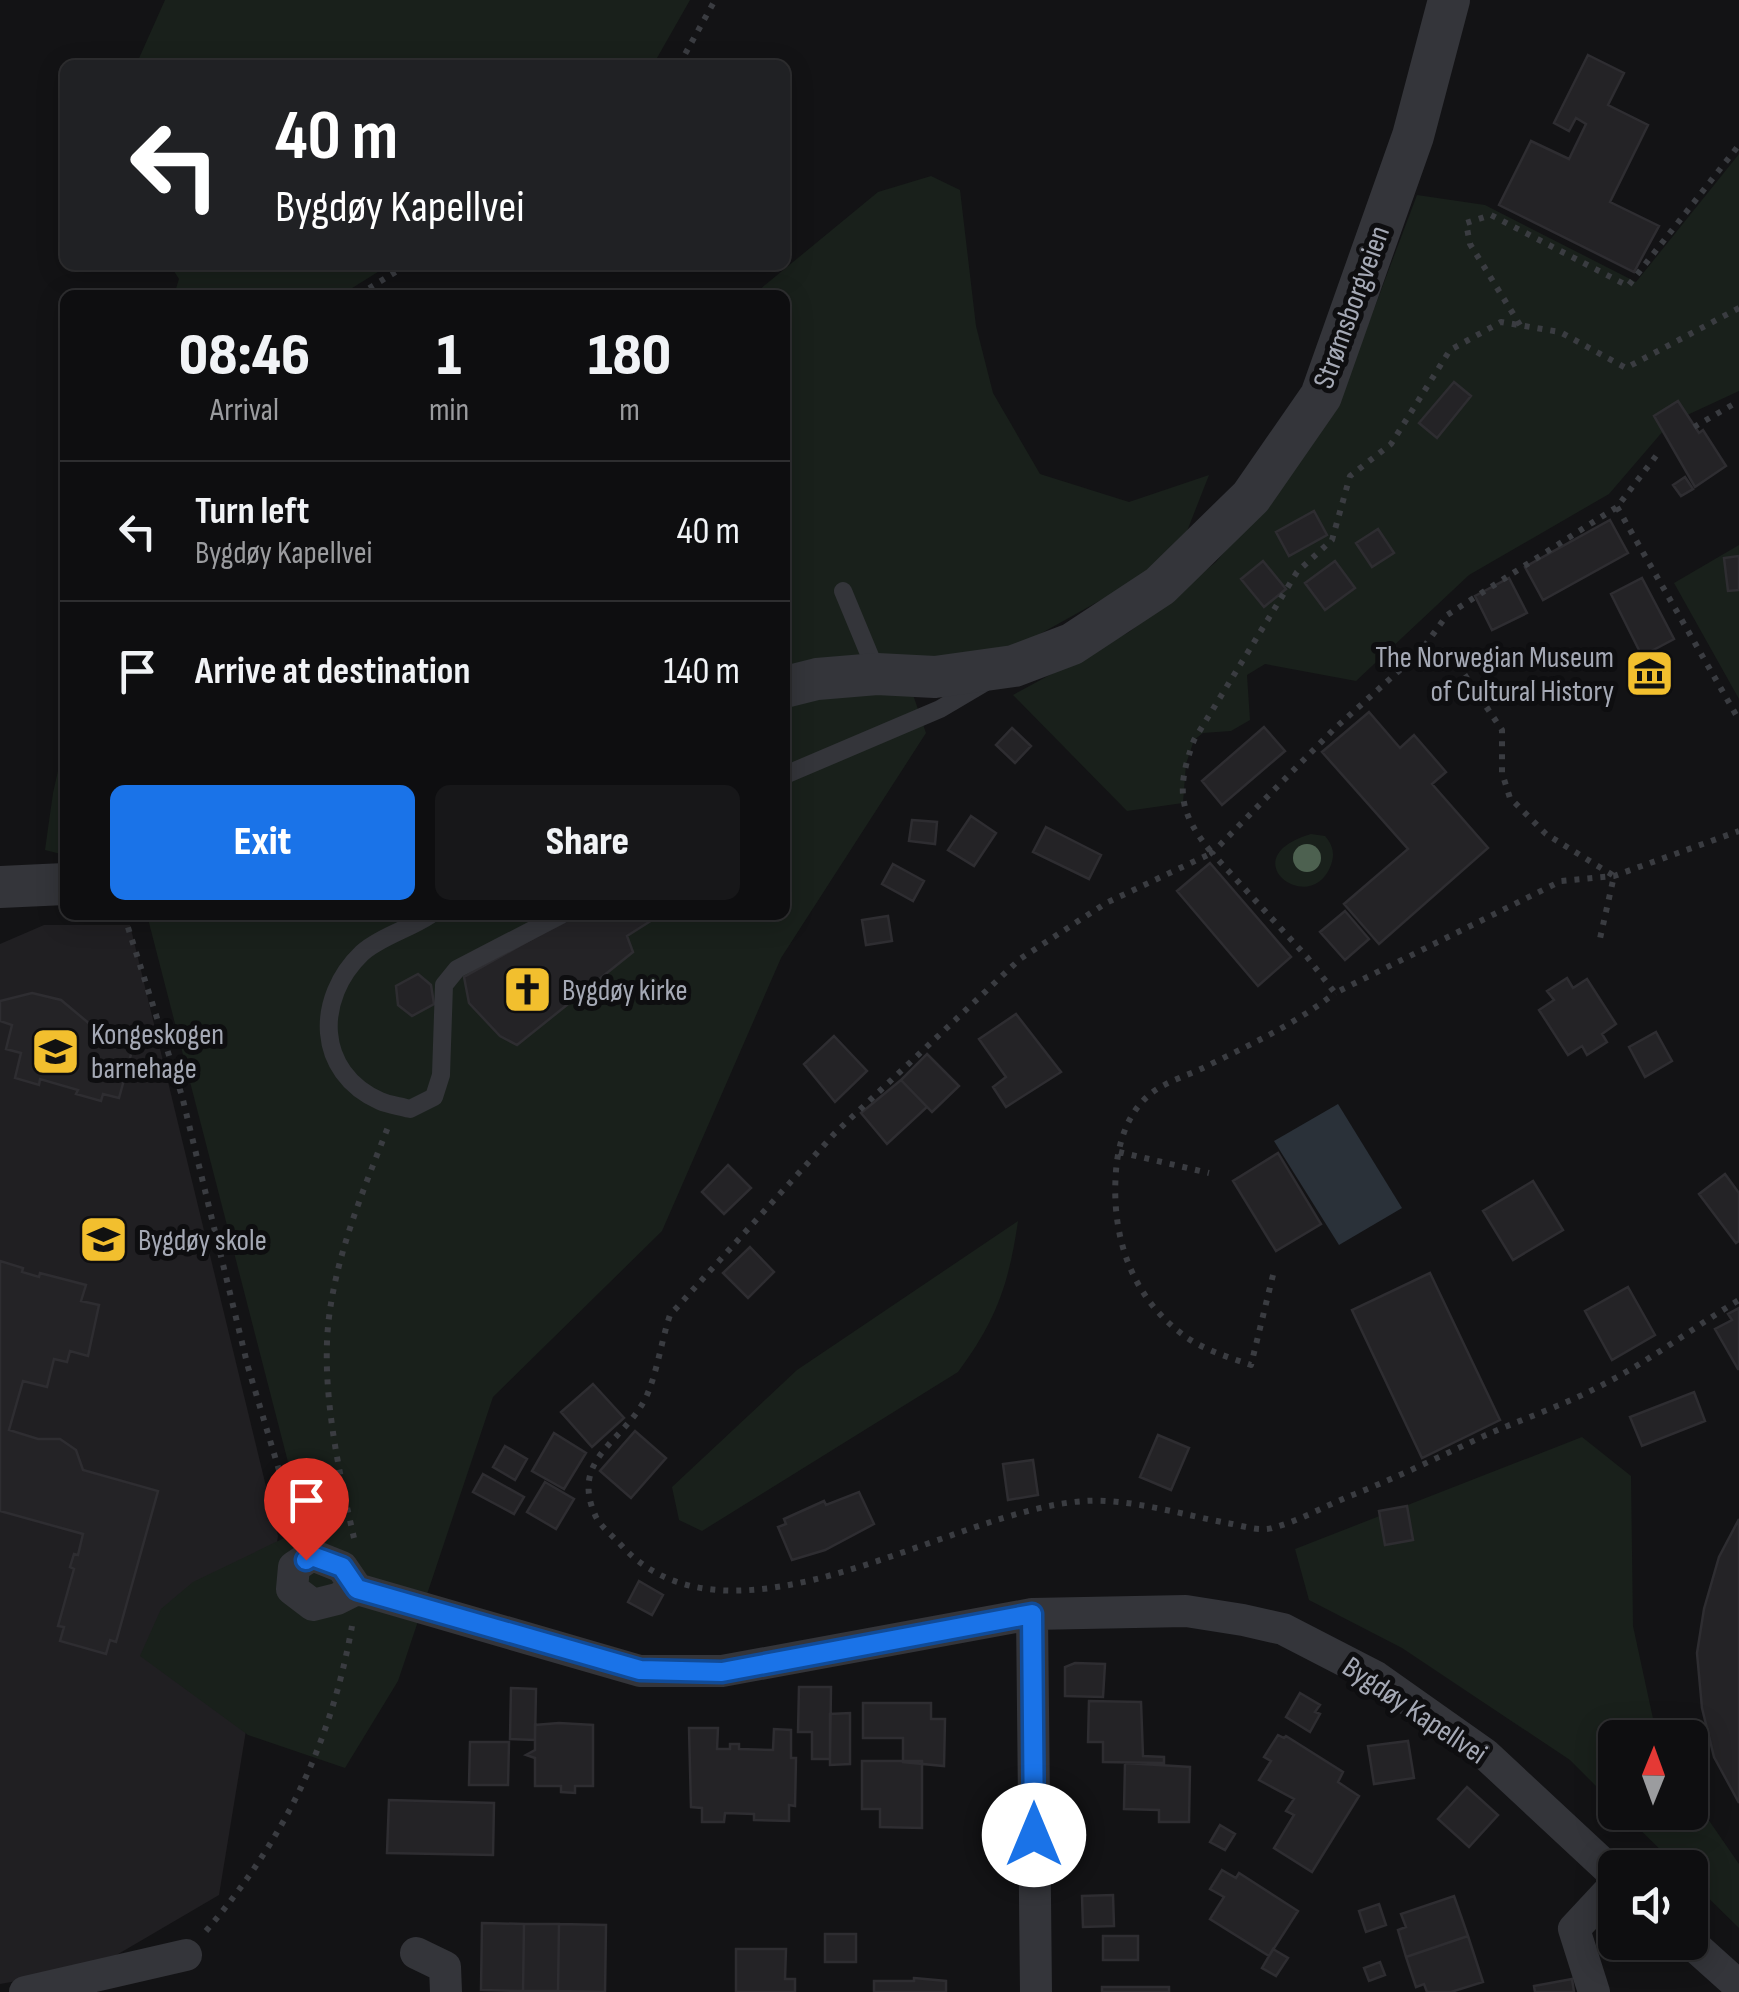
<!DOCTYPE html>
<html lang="en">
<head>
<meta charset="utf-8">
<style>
  body { margin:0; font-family:"Sofia Sans Condensed",sans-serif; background:#171719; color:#f1f3f6; height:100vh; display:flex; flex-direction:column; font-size:38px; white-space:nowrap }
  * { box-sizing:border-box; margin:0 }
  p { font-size:32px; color:#9b9c9f }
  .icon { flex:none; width:55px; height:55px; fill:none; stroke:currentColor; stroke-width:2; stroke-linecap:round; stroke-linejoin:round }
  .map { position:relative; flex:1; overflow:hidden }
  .details { position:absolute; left:60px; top:290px; width:730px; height:630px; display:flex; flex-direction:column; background:#0e0e10; border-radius:15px; box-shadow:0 5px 25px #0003,0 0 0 2px #2e2e30 }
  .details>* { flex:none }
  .hud { position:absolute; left:60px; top:60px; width:730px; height:210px; border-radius:15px; box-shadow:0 5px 25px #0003,0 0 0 2px #2e2e30; background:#202124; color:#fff; overflow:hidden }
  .needle { width:65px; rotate:1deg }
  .tools { position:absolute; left:1598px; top:1720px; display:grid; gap:20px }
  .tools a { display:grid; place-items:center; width:110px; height:110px; border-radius:15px; background:#0e0e10; box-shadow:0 5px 25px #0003,0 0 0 2px #2e2e30; font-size:50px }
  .pin { position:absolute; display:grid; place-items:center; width:85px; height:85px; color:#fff; margin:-102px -42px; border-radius:50% 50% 50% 0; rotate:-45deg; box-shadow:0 0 10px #0007 }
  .pin .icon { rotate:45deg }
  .me { position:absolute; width:110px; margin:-55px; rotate:0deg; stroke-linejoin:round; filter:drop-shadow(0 0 8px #0008) }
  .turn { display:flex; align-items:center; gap:35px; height:210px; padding:0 50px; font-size:45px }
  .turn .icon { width:130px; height:130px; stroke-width:2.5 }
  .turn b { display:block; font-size:70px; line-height:85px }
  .eta { display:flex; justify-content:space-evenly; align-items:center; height:170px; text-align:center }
  .eta b { font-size:60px; font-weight:800; line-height:70px }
  .action { display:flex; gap:20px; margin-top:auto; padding:20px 50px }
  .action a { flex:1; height:115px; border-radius:15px; background:#1a73e8; color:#fff; font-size:40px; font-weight:800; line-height:115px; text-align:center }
  .action a+a { background:#171719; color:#f1f3f6 }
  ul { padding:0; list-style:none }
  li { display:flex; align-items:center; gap:30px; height:140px; padding:0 50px; border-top:2px solid #2e2e30 }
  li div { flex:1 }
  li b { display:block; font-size:38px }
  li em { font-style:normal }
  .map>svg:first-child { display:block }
</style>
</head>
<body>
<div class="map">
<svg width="1739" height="1992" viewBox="0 0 1739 1992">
  <rect width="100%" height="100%" fill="#131315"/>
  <path fill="#201f22" d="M44,925H130L278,1536L219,1895L96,1967L0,1984V944Z"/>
  <path fill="#19201b" d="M165,0H690L653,65H136Z
    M1739,154V391L1670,423L1609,494L1469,575L1356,681L1265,664L1247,675L1250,720L1231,731L1203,733L1194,740L1186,764L1183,803L1127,811L1013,695L1129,632L1216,562L1263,505L1360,346L1417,195L1485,205L1636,282Z
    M931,176L960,190L976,326L993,393L1040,474L1129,502L1209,475L1182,544L1144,576L1022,644L903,665L926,733L781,958L662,1231L493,1397L398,1681L345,1768L248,1735L140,1656L161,1609L193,1582L305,1528L147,915H785V295H753L878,192Z
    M170,265H389L341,295H174L179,279Z
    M1739,545V699L1674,583Z
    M65,740V855L45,850L53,793Z
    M1311,834L1325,836C1333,845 1335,854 1331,865C1311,919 1229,858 1311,834Z
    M1018,1221C1009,1284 996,1321 958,1372L702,1531L679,1520L672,1487L797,1370Z
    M1582,1437L1631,1476L1633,1626L1657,1737L1615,1738V1805L1570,1760L1402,1648L1309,1600L1295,1549Z
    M1690,1793L1739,1864V1928L1690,1880V1868L1678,1867L1623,1813L1690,1812Z"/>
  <path fill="#2a3139" d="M1338,1104L1402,1208L1339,1245L1274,1141Z"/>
  <path fill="#242326" stroke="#2e2d31" stroke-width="2.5" d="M1588,55L1624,73L1608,105L1648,125L1610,202L1659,226L1634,272L1499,205L1531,141L1569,159L1586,124L1576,118L1569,131L1554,123Z
    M1454,382L1471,396L1437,438L1419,423Z
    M1678,401L1699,433L1703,430L1726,466L1695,487L1654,416Z
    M1685,477L1693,489L1681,496L1673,485Z
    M1314,511L1327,535L1289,556L1276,532Z
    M1610,520L1628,553L1543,600L1525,567Z
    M1378,529L1394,553L1372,567L1356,543Z
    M1739,556V590L1728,591L1724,558Z
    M1263,561L1286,589L1264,607L1241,579Z
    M1335,561L1355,588L1325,610L1305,583Z
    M1509,578L1527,613L1492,630L1475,596Z
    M1642,578L1674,639L1642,656L1611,594Z
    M1369,712L1400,748L1414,735L1446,772L1432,784L1488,848L1379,944L1344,904L1408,849L1322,752Z
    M1264,727L1285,751L1222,805L1202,781Z
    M1012,728L1031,746L1015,763L996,745Z
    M971,816L996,833L974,866L948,850Z
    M912,820L937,822L935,844L909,841Z
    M1046,827L1101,855L1089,879L1033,852Z
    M1210,863L1291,957L1258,986L1177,891Z
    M893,864L924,881L913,901L882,884Z
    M1345,911L1369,939L1345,960L1320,932Z
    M574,915H660L627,936L633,952L517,1045L500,1036L469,1003L464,977Z
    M888,916L892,941L866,945L862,920Z
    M418,974L431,985L434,1004L412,1016L398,1005L396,986Z
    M1567,978L1573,988L1587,979L1616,1024L1602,1034L1607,1042L1587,1055L1582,1046L1568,1055L1539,1010L1554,1000L1547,991Z
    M32,993L61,1000L91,1025L136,1036L119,1098L103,1094L101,1101L76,1094L78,1090L40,1079L39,1085L15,1078L21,1053L6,1049L12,1025L0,1021V1001Z
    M1016,1014L1061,1072L1006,1107L993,1087L1006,1077L979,1039Z
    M1656,1032L1672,1061L1645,1077L1629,1047Z
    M834,1036L867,1071L835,1102L804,1064Z
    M927,1054L959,1086L932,1112L901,1080Z
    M901,1080L927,1107L887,1144L861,1113Z
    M1278,1153L1321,1224L1276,1251L1233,1181Z
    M728,1165L751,1188L724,1214L702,1192Z
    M1725,1174L1739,1193V1241L1736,1243L1699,1194Z
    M1533,1181L1563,1230L1513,1260L1483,1211Z
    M750,1247L774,1272L748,1298L723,1273Z
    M0,1261L23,1268L22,1272L39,1277L40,1273L86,1285L81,1301L99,1305L88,1356L70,1351L67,1362L54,1359L47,1387L23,1381L9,1430L38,1439H60L76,1450L83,1470L158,1491L116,1642L110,1640L106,1654L60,1641L64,1627L58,1626L74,1569L70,1567L74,1554L78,1555L83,1534L0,1511Z
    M1430,1273L1500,1420L1422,1458L1352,1310Z
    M1628,1287L1655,1335L1612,1360L1585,1311Z
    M1739,1308V1369H1738L1715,1329L1732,1320L1728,1314Z
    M593,1384L624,1418L592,1447L561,1412Z
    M1694,1392L1705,1421L1642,1446L1630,1417Z
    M635,1431L666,1458L631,1498L600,1471Z
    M554,1433L586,1453L564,1489L532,1471Z
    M1158,1435L1189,1448L1171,1490L1140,1477Z
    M505,1446L527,1459L515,1480L493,1467Z
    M1033,1460L1038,1495L1008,1500L1003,1464Z
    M483,1474L524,1497L514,1514L473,1492Z
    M545,1482L574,1499L556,1529L527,1512Z
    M859,1492L874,1524L825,1550L792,1560L778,1527L786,1524L784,1519L824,1501L826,1505Z
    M1407,1506L1413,1540L1385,1545L1379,1511Z
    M1739,1519V1803L1714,1757L1702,1708L1697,1653L1704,1609L1719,1557Z
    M639,1581L663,1595L652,1615L628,1602Z
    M1075,1663L1105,1664L1103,1697L1065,1696V1667Z
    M799,1687H831L830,1759H812V1732H798Z
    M511,1688L536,1689L535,1740L510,1739Z
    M1300,1693L1320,1705L1315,1712L1320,1714L1310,1732L1286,1717Z
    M1089,1701L1141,1702L1143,1756L1164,1757V1763L1103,1762V1742H1088Z
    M863,1703H931V1719H945L944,1766L903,1762V1738H863Z
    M850,1713V1764L830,1765V1714Z
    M559,1723L593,1725V1786H575V1793L561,1792V1786H535V1758L526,1755L535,1750V1725Z
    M689,1728H718L717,1749H730V1744H739V1749L773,1750L774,1729L791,1730V1758H796L795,1806L789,1805V1821L754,1820V1814L725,1813L724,1822H702V1808L691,1807Z
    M1278,1735L1284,1738L1286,1736L1343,1772L1338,1782L1359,1796L1312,1872L1274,1848L1294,1815L1286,1811L1294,1799L1259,1780L1271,1761L1264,1757Z
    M1408,1741L1414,1778L1374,1784L1368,1746Z
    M470,1742H509L508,1785H469Z
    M862,1761H922V1828L880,1827V1809H862Z
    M1125,1763L1190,1767L1189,1822H1159V1810L1124,1809Z
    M1467,1787L1498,1815L1469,1847L1438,1819Z
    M389,1800L494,1803L493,1855L387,1853Z
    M1220,1825L1235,1834L1225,1850L1210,1842Z
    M1222,1870L1236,1878L1239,1873L1298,1911L1269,1956L1210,1919L1224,1897L1210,1889Z
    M1113,1895L1114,1926L1083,1927L1082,1896Z
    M1454,1896L1468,1936L1406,1957L1398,1930L1406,1927L1401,1914Z
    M1379,1904L1386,1925L1366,1932L1359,1911Z
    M482,1923L524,1924L523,1991L481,1990Z
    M524,1924H559L558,1991H523Z
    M559,1924L606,1925L605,1992L558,1991Z
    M825,1934H856V1962H825Z
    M1103,1936H1138V1960H1103Z
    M1468,1936L1483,1982L1451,1992H1427L1424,1984L1416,1987L1406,1957Z
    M736,1949H786L785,1979H795V1992H736Z
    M1273,1949L1288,1958L1276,1976L1262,1968Z
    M1380,1962L1385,1975L1369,1981L1364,1968Z
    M914,1978L946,1981V1992H874V1981H914Z
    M1572,1979L1574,1992H1535L1534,1986Z
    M1102,1987H1169V1992H1102Z"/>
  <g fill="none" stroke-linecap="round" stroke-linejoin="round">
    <path stroke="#3a3c41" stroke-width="6" stroke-dasharray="5 8" stroke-linecap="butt" d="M679,65L715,0
      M358,295L407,265
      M1739,308L1626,368L1560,332L1501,322L1450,350L1391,444L1350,476L1332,540L1297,572L1194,740C1176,789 1178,812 1212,853L1106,903L1020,959L835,1133L670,1315C661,1342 658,1369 647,1395C626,1442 568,1457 596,1517C601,1527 613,1536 621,1545C732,1666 951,1509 1085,1501C1128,1498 1184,1515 1227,1523C1240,1525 1259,1532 1272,1528C1300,1521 1328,1504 1355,1494C1400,1476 1443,1455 1486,1435C1525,1418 1567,1404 1604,1384C1651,1360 1694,1327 1739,1300
      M1520,325L1470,244L1466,223L1491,215L1628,286L1739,145
      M1694,427L1739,401
      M1656,456L1617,507L1447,615L1421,651L1333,730L1212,853L1307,957L1335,993L1561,881L1614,876L1739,831
      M1617,507L1739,720
      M1421,651L1442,655L1458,665L1502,730V773L1510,798L1546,834L1614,876L1599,943
      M124,915L182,1096L248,1367L297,1530
      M1119,1152L1209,1173
      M1273,1275L1251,1365C1228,1357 1201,1349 1182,1334C1130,1295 1111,1234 1116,1171C1118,1144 1127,1114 1148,1096C1162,1083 1186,1076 1203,1068C1249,1045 1294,1025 1335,993
      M354,1538C338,1468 319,1381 330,1310C339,1247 365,1186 388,1127
      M206,1931C284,1840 331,1744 352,1626"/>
    <path stroke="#34353a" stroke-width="18" d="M843,591L877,673
      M785,775L940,709L984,683
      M430,915C409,929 380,937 362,953C315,998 315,1072 380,1101C389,1105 400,1106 410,1109L434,1097L441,1075L444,985L457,969L561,915"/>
    <path stroke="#34353a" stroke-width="32" d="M357,1589L337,1599L313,1605L292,1589L294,1567L312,1555L342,1567L357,1589L640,1671H722L1032,1614L1186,1611L1243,1620L1283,1629L1376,1677L1485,1754L1615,1875
      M1032,1614L1036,1992
      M1690,1942L1739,1986
      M416,1953L445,1967L446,1992
      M25,1992L186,1955
      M1594,1992L1574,1929L1615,1885"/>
    <path stroke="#34353a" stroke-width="42" d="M785,687L817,679L877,674L935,677L1014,666L1072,644L1160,586L1251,497L1321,396L1413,136L1449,0
      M0,887L65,884"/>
  </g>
  <circle fill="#4d6150" cx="1307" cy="858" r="14"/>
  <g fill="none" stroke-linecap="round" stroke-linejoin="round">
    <defs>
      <path id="route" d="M306,1560L312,1556L342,1567L357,1589L640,1670L722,1672L1032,1614L1034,1835"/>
    </defs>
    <use href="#route" stroke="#114b97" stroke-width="25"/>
    <use href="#route" stroke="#1a73e8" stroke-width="18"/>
  </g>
  <defs>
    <symbol id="museum-square" viewBox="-11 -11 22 22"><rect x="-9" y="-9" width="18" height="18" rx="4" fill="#f2bf2e" stroke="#0e0e10"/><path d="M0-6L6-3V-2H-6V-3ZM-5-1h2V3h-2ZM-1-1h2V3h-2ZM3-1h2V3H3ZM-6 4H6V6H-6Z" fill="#111"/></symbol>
    <symbol id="church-square" viewBox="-11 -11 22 22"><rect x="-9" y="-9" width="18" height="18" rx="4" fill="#f2bf2e" stroke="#0e0e10"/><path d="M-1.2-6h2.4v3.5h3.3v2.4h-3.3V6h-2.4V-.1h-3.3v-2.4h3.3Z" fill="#111"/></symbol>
    <symbol id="school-square" viewBox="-11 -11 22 22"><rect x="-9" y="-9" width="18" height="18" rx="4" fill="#f2bf2e" stroke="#0e0e10"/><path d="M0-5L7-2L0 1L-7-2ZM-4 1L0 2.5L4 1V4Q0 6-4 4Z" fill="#111"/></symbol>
  </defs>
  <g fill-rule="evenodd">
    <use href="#museum-square" x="1622" y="646" width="55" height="55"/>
    <use href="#church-square" x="500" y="962" width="55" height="55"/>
    <use href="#school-square" x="28" y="1024" width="55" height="55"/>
    <use href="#school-square" x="76" y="1212" width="55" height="55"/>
  </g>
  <g text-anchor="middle" stroke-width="10" stroke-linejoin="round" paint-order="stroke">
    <g font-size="30" fill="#a5a9b5" stroke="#0e0e10">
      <text transform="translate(1351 307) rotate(-70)" y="10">Strømsborgveien</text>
      <text transform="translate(1415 1710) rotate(34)" y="10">Bygdøy Kapellvei</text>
    </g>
    <g font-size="30" fill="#a5a9b5" stroke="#0e0e10" text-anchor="start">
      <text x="1614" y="667" text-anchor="end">The Norwegian Museum<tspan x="1614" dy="34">of Cultural History</tspan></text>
      <text x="562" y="1000">Bygdøy kirke</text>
      <text x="91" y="1044">Kongeskogen<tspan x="91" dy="34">barnehage</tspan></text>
      <text x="138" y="1250">Bygdøy skole</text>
    </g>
  </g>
</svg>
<div class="tools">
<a><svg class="needle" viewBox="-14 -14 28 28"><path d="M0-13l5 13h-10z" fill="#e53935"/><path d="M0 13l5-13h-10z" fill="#9b9c9f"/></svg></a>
<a><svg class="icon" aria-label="sound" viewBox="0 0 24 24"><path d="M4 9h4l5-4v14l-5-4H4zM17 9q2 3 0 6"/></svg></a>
</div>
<div class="pin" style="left:306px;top:1560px;background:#d93025"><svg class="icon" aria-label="arrive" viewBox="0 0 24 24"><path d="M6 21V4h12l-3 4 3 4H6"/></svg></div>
<svg class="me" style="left:1034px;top:1835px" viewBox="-20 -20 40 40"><circle r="19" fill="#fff"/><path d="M0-13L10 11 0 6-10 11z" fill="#1a73e8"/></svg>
<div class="hud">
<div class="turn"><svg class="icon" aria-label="left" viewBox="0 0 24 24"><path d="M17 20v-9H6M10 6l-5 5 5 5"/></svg><div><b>40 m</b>Bygdøy Kapellvei</div></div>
</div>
<section class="details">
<div class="eta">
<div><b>08:46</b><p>Arrival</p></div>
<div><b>1</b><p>min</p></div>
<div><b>180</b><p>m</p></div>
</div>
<ul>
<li><svg class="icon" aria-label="left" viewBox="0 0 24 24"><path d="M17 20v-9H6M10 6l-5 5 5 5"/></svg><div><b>Turn left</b><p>Bygdøy Kapellvei</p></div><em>40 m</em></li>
<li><svg class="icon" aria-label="arrive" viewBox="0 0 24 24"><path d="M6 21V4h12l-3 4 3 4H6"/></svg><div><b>Arrive at destination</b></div><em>140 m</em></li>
</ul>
<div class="action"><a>Exit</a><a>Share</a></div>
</section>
</div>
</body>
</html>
